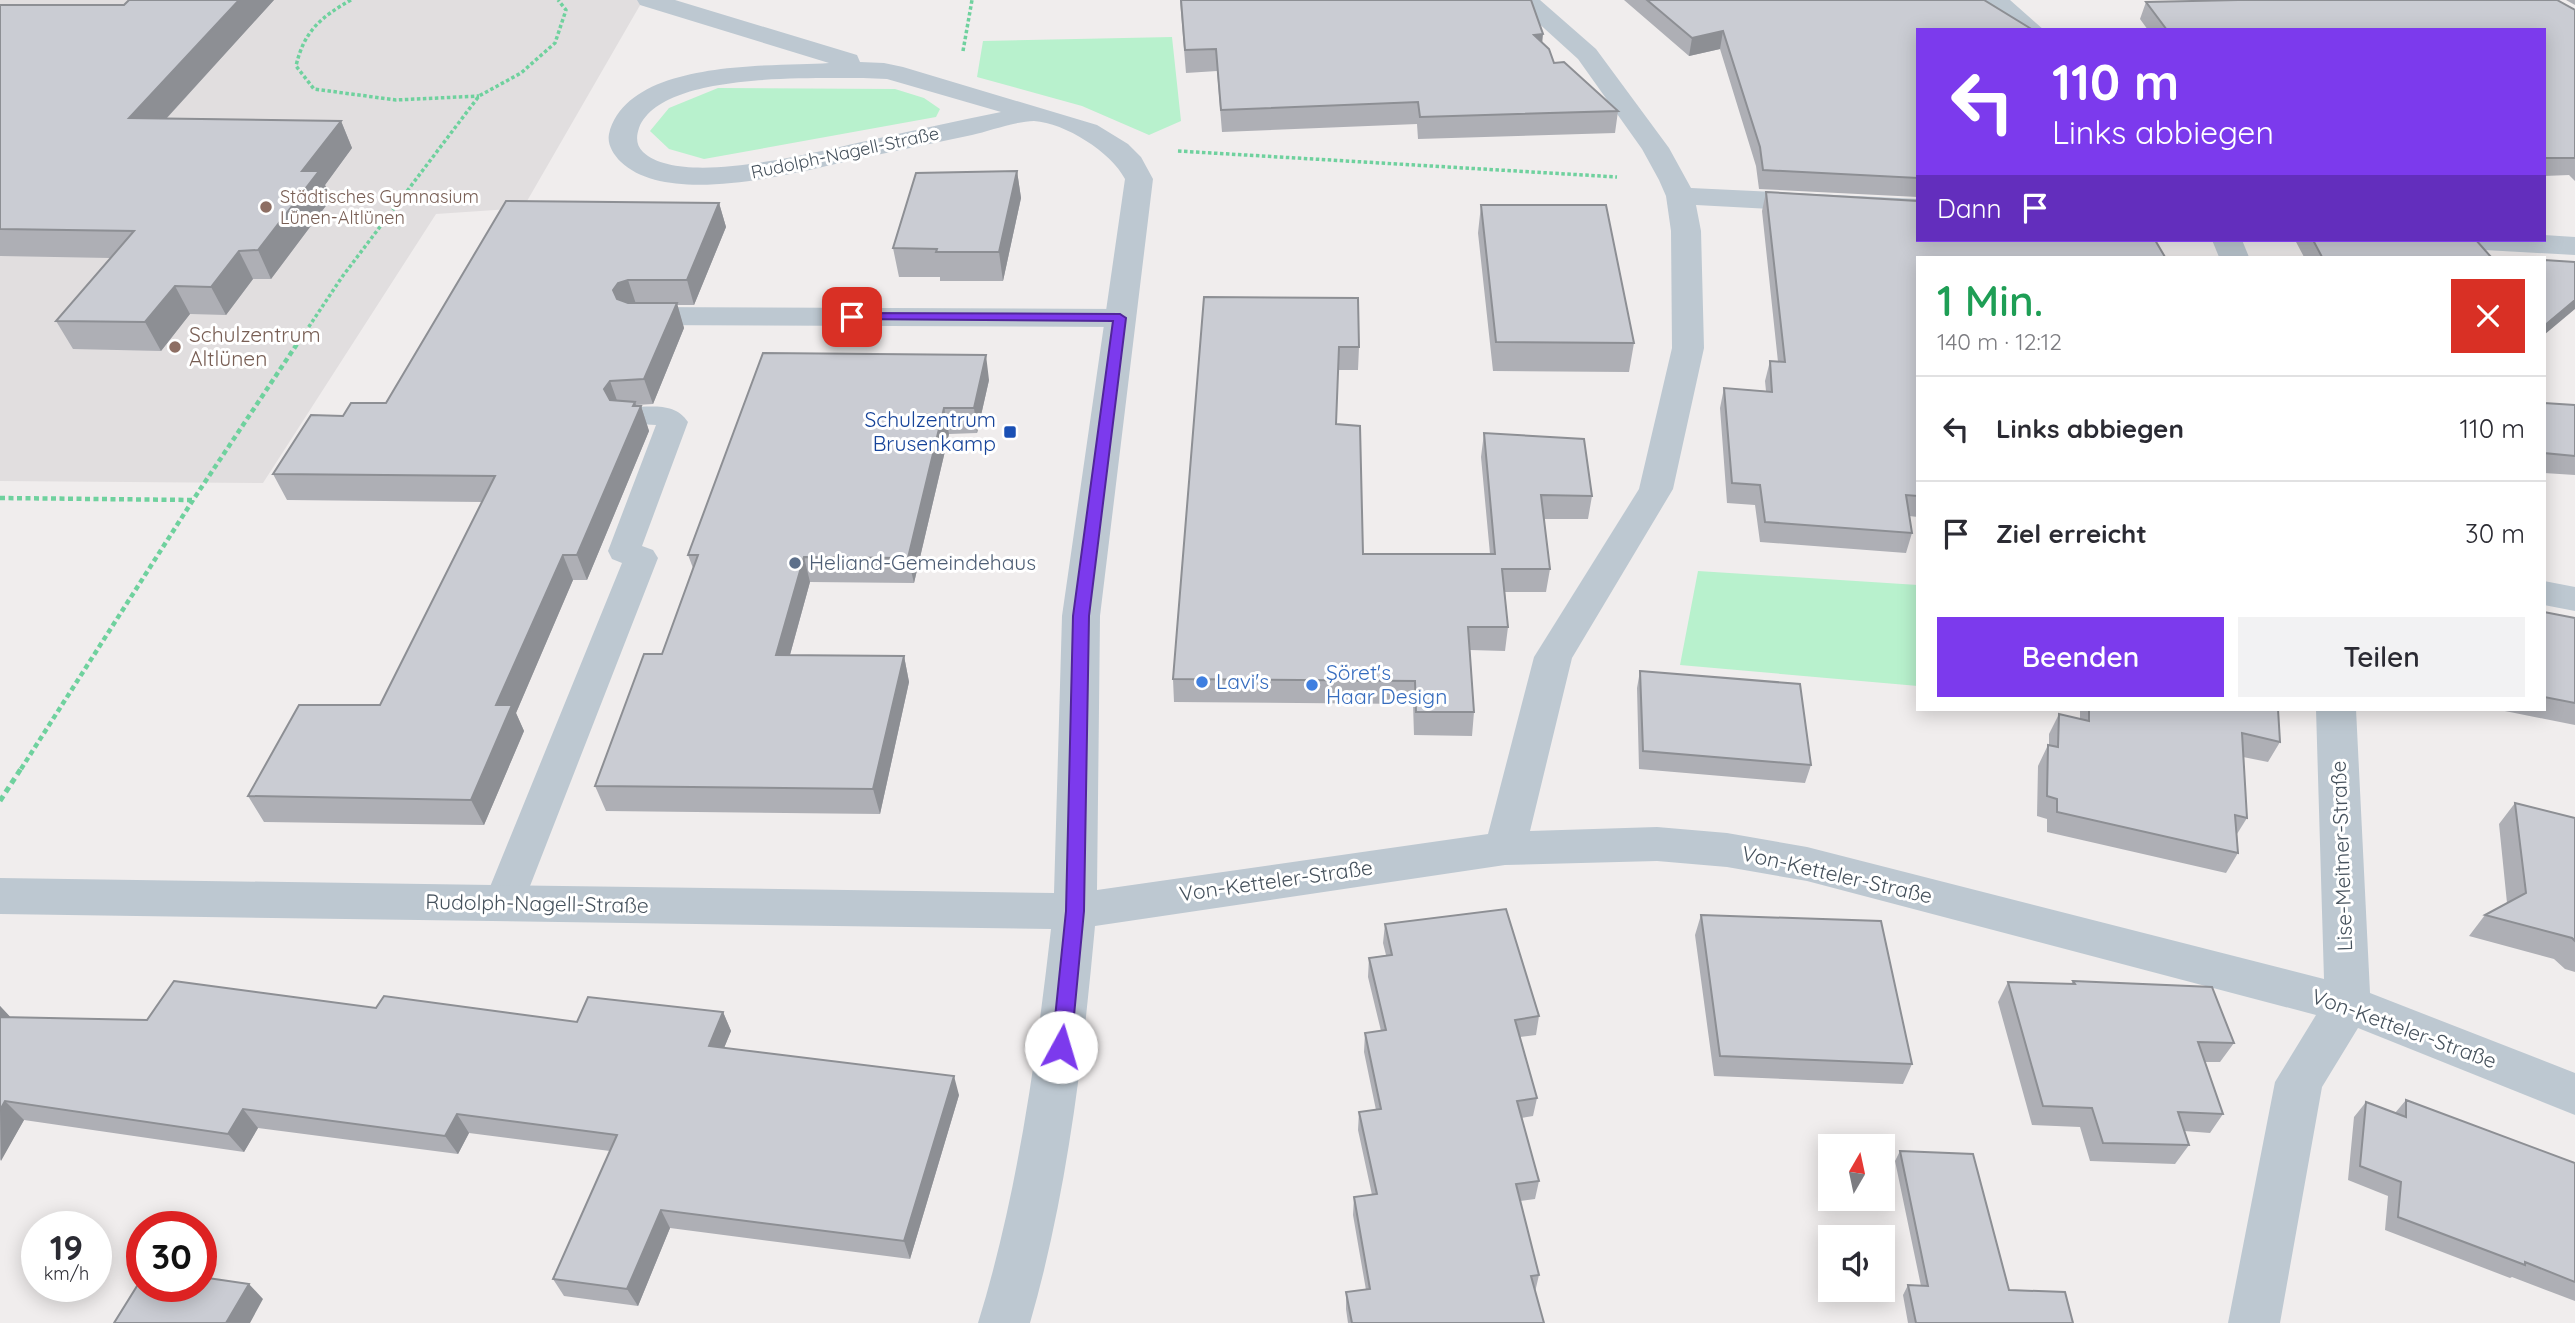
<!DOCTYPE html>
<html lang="de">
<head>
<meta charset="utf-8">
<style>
  body { margin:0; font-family:Quicksand,sans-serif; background:#f2f2f3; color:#2b2b33; height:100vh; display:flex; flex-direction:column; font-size:26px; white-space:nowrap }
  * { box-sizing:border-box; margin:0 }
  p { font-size:23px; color:#7c7c81 }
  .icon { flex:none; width:38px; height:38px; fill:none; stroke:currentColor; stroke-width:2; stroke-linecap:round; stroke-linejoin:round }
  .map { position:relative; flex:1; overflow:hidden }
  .sheet { position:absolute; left:1916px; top:256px; width:630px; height:455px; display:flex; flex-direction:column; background:#fff; border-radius:0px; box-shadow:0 4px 18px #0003 }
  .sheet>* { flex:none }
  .guide { position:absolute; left:1916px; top:28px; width:630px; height:214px; border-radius:0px; box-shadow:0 4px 18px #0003; background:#7c3aed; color:#fff; overflow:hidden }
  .needle { width:46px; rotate:9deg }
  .tools { position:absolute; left:1818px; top:1134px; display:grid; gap:14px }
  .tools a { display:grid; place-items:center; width:77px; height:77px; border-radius:0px; background:#fff; box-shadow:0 4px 18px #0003; font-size:35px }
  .speed { position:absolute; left:21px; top:1211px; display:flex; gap:14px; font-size:35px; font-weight:700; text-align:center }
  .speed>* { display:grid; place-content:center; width:91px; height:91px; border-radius:50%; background:#fff; box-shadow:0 4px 18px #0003; line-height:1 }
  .speed small { font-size:18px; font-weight:400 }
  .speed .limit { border:10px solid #d22; background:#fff; color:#111 }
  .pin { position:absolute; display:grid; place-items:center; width:60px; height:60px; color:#fff; margin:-30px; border-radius:14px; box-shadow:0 4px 10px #0006 }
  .me { position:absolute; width:77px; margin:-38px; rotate:6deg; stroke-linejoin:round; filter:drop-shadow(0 0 5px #0008) }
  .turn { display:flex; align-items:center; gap:24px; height:147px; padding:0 21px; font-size:32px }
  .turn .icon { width:91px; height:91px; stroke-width:2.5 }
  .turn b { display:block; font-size:49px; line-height:60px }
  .then { display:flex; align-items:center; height:66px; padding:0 21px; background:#0003; gap:14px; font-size:26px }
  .round { display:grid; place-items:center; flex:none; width:74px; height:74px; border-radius:0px; background:#f2f2f3 }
  .headline { display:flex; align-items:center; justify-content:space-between; height:119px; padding:0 21px }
  h1 { font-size:42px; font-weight:600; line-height:52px; color:#1e9e55 }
  .button { display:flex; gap:14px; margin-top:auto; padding:14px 21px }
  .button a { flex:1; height:80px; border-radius:0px; background:#7c3aed; color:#fff; font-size:28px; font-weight:600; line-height:80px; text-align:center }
  .button a+a { background:#f2f2f3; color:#2b2b33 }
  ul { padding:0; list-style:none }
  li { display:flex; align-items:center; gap:21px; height:105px; padding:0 21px; border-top:2px solid #e1e1e2 }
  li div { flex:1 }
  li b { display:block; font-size:26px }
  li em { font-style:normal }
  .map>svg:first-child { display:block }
</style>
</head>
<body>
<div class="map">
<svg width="2575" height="1323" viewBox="0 0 2575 1323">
  <rect width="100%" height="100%" fill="#f0eded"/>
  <path fill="#e1dedf" d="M0,0H643L523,208L436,214L263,483L0,481Z"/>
  <path fill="#b8f1cd" d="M1172,37L1181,121L1149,135L1082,106L977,77L983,41Z
    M718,88L895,89L924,98L940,109L936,117L704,159L669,149L650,131L669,108Z
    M1698,571L1918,585V686L1680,665Z"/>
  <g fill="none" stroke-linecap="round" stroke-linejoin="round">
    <path stroke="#6fd19e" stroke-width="3.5" stroke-dasharray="3.5 2.5" stroke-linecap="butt" d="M351,0C321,17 304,31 296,66L314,89L396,100L479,96
      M963,51L972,0
      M1178,151L1617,177
      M302,337L342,277L479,96L521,73L555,43L566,10L558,0"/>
    <path stroke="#6fd19e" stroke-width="4.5" stroke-dasharray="5 3.5" stroke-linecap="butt" d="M0,498L193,500
      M21,769L193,500L303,335"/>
    <path stroke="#6fd19e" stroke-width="5" stroke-dasharray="6 4.5" stroke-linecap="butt" d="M0,801L22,767"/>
    <path fill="#bdc8d1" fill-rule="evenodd" d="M637,307L1120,309L1130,312L1134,318L1130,324L1120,327L637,325L627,322L623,316L627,310Z
      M630,407C652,407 675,402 688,422L642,546L653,550L658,558L523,904L517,915L503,920L489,915L483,904L622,563L612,559L608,551L656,425L619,423L615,416L619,409Z
      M2544,581L2575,587V611L2544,605Z"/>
    <path fill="#bdc8d1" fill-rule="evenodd" d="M637,0H675L857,55L860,62L884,63L903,67L1097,125L1128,144L1141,157L1153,179L1100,616L1097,890L1488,834L1534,657L1639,489L1672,348L1671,231L1666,196L1659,180L1642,149L1578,59L1513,0H1540L1596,49L1669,148L1691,188L1918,199V217L1696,205L1701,231L1704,348L1673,489L1572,658L1530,831L1657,827L1727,833L1807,847L2324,979L2316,709H2356L2370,993L2575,1073V1115L2358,1028L2322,1087L2280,1323H2228L2275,1082L2316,1015L1807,881L1727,867L1657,861L1505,865L1095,926C1083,1058 1067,1195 1030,1323H978C1017,1197 1036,1060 1051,929L0,914V878L1054,893L1062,616L1125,179C1111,152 1065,123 1034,121C1017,121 989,131 972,135C934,143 896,151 857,159C799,172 669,208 621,162C613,154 607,144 609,134C628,58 772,67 829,63L640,5ZM863,78L887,79L1001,112C957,121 914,130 871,140C822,150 682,189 643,152C636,145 636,137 639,128C661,71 812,79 863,78Z
      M1983,0H2010L2044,30H2016Z
      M2544,235L2575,237V255L2467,249L2457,246L2452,240H2544Z
      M2212,240H2242L2249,257H2219Z"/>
  </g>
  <path fill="#aeafb5" d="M129,0H274L167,118L341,121L352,148L325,185L331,199L271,279H253L226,315L190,314L161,351L73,349L56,321L110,258L0,256V5H124Z
    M1180,0H1531L1542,43L1554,63L1618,111L1615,133L1418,139L1417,124L1222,132L1217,71L1186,73Z
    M1624,0H1984L1918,30V197L1759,189L1756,166L1720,49L1689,56Z
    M2566,0H2575V5Z
    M2146,2L2571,9L2575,10V181L2569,175L2544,176V30H2148L2140,19Z
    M1017,171L1021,198L1003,281H940V277H899L893,248Z
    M1766,192L1918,257V517L1909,516L1912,533L1906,553L1760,542L1755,505L1727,503L1720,408L1724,388L1766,391L1765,381L1770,361L1778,362L1762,211Z
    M719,203L726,227L694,305H677L684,328L653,404L636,405L641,406L649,431L587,580H573L516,713L524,731L484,825L264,822L248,796L380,705L482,502L287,500L273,474L343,416L386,403Z
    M1481,205L1634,343L1629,372L1493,371L1478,233Z
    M2295,240H2476L2491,257H2495H2304Z
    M1204,297L1359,347L1358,370H1338L1336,424L1363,554H1490L1481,457L1484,433L1592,496L1588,519H1544L1550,569L1546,592H1505L1508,627L1505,651L1470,650L1474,712L1472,736L1414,735L1413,704L1174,702L1173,679Z
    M989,380L977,433L949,434L914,583L810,582L790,655L904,656L909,682L880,814L606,811L595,786L662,654L693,568L688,555Z
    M2544,403L2575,405V475L2544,473Z
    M2544,612L2575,618V725L2495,709H2544Z
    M1640,671L1811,765L1805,783L1639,769L1637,688Z
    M2080,709H2278L2280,742L2268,762L2243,757L2247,818L2237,834L2238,853L2226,873L2047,832V819L2037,816L2038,766L2048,745L2049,746V734L2059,714L2080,719Z
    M2515,803L2575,818V972L2565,969L2554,959L2469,936L2485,915L2507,903L2499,824Z
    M1701,915L1912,1064L1903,1084L1714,1076L1695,935Z
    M1385,924L1539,1016L1536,1035L1520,1037L1537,1098L1533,1116L1521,1118L1539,1181L1535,1199L1520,1201L1539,1275L1535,1292L1544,1323H1348L1346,1309V1292L1366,1290L1353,1215L1354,1197L1372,1195L1358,1130L1359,1112L1376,1110L1364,1052L1365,1033L1381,1031L1368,977L1369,958L1386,955L1383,943Z
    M2073,981L2234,1043L2220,1062H2205L2223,1114L2210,1133L2184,1131L2189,1145L2175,1164L2090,1161L2080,1127L2032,1125L1998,1002L2008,982L2071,984Z
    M0,1006L10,1017L147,1020L376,1008L577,1022L723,1012L731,1031L724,1048L959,1095L910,1259L670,1228L638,1306L564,1296L553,1279L610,1151L469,1133L458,1154L258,1128L244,1152L24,1120L0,1161Z
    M2406,1100L2575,1163V1301L2512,1277L2510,1278L2385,1230L2388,1196L2348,1180L2354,1117L2366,1102L2395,1113Z
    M1900,1151L2009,1290L2073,1323H1908L1903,1295L1908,1285L1921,1286L1895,1161Z"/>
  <path fill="#8d8f94" d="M239,0H274L142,145L129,118Z
    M1723,31L1720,49L1689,56L1692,38Z
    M1543,34L1541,56L1534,35Z
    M341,121L352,148L325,185L331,199L271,279L258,250L302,171Z
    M1017,171L1021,198L1003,281L999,252Z
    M719,203L726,227L694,305L687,280Z
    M239,251L253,279L226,315L211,287Z
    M628,280L636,304L621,315L613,290L618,283Z
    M175,286L190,314L161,351L145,322Z
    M2575,300V309L2544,335V326Z
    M677,303L684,328L653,404L644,379Z
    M986,355L989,380L977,433L974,408Z
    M610,381L619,406L613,415L604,389Z
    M635,402L638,412L641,406L649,431L587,580L577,555Z
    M944,408L949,434L914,583L908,558Z
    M563,555L573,580L516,713L524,731L484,825L471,800L496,705Z
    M804,557L810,582L783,680L776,655Z
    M904,656L909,682L880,814L873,789Z
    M0,1006L18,1025L0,1017Z
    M723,1012L731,1031L717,1065L709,1046Z
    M954,1076L959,1095L910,1259L904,1241Z
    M5,1101L24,1120L1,1161L0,1110Z
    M243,1109L258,1128L244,1152L228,1134Z
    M457,1114L469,1133L458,1154L445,1136Z
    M661,1210L670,1228L638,1306L627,1289Z
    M249,1284L263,1299L250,1323H226Z"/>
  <path fill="#caccd3" stroke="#8d8f94" stroke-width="2" d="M129,0H239L129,118L341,121L302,171H319L258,250L239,251L211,287L175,286L145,322L56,321L134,231L0,229V5H124Z
    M1181,0H1531L1543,34L1534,35L1549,49L1554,63L1564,62L1618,111L1420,117L1418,102L1221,110L1216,49L1185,50Z
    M1647,0H1984L2033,30H1918V178L1763,170L1760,147L1723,31L1692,38Z
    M2238,0H2557L2575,10V158H2544V30H2167L2146,2Z
    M1017,171L999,252H936L937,249L893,248L916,173Z
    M1766,192L1918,201V240H2155L2165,257H1918V496L1906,495L1912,533L1765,522L1760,485L1732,483L1724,388L1772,392L1770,361L1785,362Z
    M506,201L719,203L687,280H628L618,283L613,290L617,299L628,303H677L644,379L610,381L604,389L610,400L635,402L633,406H641L577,555H563L496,705H512L471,800L248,796L299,705H380L495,476L273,474L311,415L343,416L351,403H386Z
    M1481,205H1606L1634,343L1496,342Z
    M2313,240H2476L2491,257H2495H2322Z
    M2544,260L2575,262V300L2544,326Z
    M1204,297L1358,298L1359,347H1339L1336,424L1360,426L1363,554H1495L1484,433L1584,439L1592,496L1541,495L1550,569H1502L1508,627H1468L1474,712H1416L1415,681L1173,679Z
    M763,353L986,355L974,408H944L908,558L804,557L776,655L904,656L873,789L595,786L644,654H662L698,555H688Z
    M2544,403L2575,405V456L2544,453Z
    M2544,612L2575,618V703L2544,697Z
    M1640,671L1800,684L1811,765L1643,751Z
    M2089,709H2278L2280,742L2242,733L2247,818L2235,815L2238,853L2057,812V799L2047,796L2048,745L2058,747L2059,714L2089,721Z
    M2515,803L2575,818V941L2572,938L2485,915L2526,893Z
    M1506,909L1539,1016L1515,1020L1537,1098L1517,1101L1539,1181L1516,1184L1539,1275L1531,1276L1544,1323H1352L1346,1292L1370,1289L1354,1197L1377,1194L1359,1112L1381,1109L1365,1033L1386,1030L1369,958L1392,955L1385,924Z
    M1701,915L1881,921L1912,1064L1720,1056Z
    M174,981L376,1008L384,996L577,1022L588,997L723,1012L709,1046L954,1076L904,1241L661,1210L627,1289L553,1279L617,1135L457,1114L445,1136L243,1109L228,1134L5,1101L0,1110V1014V1017L147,1020Z
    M2073,981L2212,987L2234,1043L2198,1042L2223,1114L2178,1112L2189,1145L2103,1143L2092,1108L2043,1106L2008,982L2075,984Z
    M2406,1100L2575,1163V1282L2525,1262V1265L2398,1217L2401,1182L2360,1166L2366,1102L2406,1117Z
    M1900,1151L1973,1154L2009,1290L2065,1292L2073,1323H1916L1908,1285L1928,1286Z
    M201,1277L249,1284L226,1323H114L142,1278V1286H201Z"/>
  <path fill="#7c3aed" stroke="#51269a" stroke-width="2" d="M852,313L1120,314L1126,318L1089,616L1084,911L1071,1047L1068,1053L1061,1055L1055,1053L1052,1047L1066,911L1073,616L1113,321L847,319V314Z"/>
  <g fill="#8d6e63" stroke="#fff" stroke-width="2.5">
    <circle cx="266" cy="207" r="7"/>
    <circle cx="175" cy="347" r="7"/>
  </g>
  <rect fill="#1a4fb4" stroke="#fff" stroke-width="2.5" x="1003" y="425" width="14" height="14" rx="3.5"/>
  <circle fill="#5c6f8a" stroke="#fff" stroke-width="2.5" cx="795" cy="563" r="7"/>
  <g fill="#3f7fe0" stroke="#fff" stroke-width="2.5">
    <circle cx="1202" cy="682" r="7"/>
    <circle cx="1312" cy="685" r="7"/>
  </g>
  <g text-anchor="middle" stroke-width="6" stroke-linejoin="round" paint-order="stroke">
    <g font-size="18" fill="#45515c" stroke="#fff">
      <text transform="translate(845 153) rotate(-12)" y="6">Rudolph-Nagell-Straße</text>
    </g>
    <g font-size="18" fill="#785e54" stroke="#fff" text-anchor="start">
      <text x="280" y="203">Städtisches Gymnasium<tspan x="280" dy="21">Lünen-Altlünen</tspan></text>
    </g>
    <g font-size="21" fill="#785e54" stroke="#fff" text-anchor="start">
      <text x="189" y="342">Schulzentrum<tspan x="189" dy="24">Altlünen</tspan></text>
    </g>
    <g font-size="21" fill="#164399" stroke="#fff" text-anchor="end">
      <text x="996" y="427">Schulzentrum<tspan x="996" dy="24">Brusenkamp</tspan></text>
    </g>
    <g font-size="21" fill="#4e5e75" stroke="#fff" text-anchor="start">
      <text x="809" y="570">Heliand-Gemeindehaus</text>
    </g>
    <g font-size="21" fill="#366cbe" stroke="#fff" text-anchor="start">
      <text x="1326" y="680">Şöret's<tspan x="1326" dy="24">Haar Design</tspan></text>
      <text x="1216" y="689">Lavi's</text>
    </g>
    <g font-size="21" fill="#45515c" stroke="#fff">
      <text transform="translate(2342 856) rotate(-92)" y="7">Lise-Meitner-Straße</text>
      <text transform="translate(1837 875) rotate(13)" y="7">Von-Ketteler-Straße</text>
      <text transform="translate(1276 881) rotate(-8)" y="7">Von-Ketteler-Straße</text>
      <text transform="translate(537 904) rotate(1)" y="7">Rudolph-Nagell-Straße</text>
      <text transform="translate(2404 1029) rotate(20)" y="7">Von-Ketteler-Straße</text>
    </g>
  </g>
</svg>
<div class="tools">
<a><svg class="needle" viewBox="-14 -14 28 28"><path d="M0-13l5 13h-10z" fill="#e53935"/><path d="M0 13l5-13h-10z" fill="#7c7c81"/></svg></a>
<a><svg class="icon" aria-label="sound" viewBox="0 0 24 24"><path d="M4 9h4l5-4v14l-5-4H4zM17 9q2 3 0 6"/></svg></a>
</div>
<div class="speed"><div>19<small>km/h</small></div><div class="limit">30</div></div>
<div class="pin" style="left:852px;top:317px;background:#d93025"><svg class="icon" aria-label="arrive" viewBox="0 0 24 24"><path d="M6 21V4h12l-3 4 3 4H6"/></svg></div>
<svg class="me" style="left:1061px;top:1047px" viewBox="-20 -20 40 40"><circle r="19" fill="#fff"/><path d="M0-13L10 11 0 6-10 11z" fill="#7c3aed"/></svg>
<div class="guide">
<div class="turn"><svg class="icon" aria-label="left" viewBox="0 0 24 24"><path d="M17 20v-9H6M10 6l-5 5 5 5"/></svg><div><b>110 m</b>Links abbiegen</div></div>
<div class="then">Dann<svg class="icon" aria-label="arrive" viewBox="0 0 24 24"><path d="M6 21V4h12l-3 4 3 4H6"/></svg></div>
</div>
<section class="sheet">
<div class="headline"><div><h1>1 Min.</h1><p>140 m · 12:12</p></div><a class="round" style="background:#d93025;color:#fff"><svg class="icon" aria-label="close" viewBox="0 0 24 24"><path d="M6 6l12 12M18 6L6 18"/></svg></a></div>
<ul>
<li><svg class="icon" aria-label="left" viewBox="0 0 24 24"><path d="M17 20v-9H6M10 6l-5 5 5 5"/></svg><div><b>Links abbiegen</b></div><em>110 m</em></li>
<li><svg class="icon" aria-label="arrive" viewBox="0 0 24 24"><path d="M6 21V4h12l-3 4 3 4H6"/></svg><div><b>Ziel erreicht</b></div><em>30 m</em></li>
</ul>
<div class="button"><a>Beenden</a><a>Teilen</a></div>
</section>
</div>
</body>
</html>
